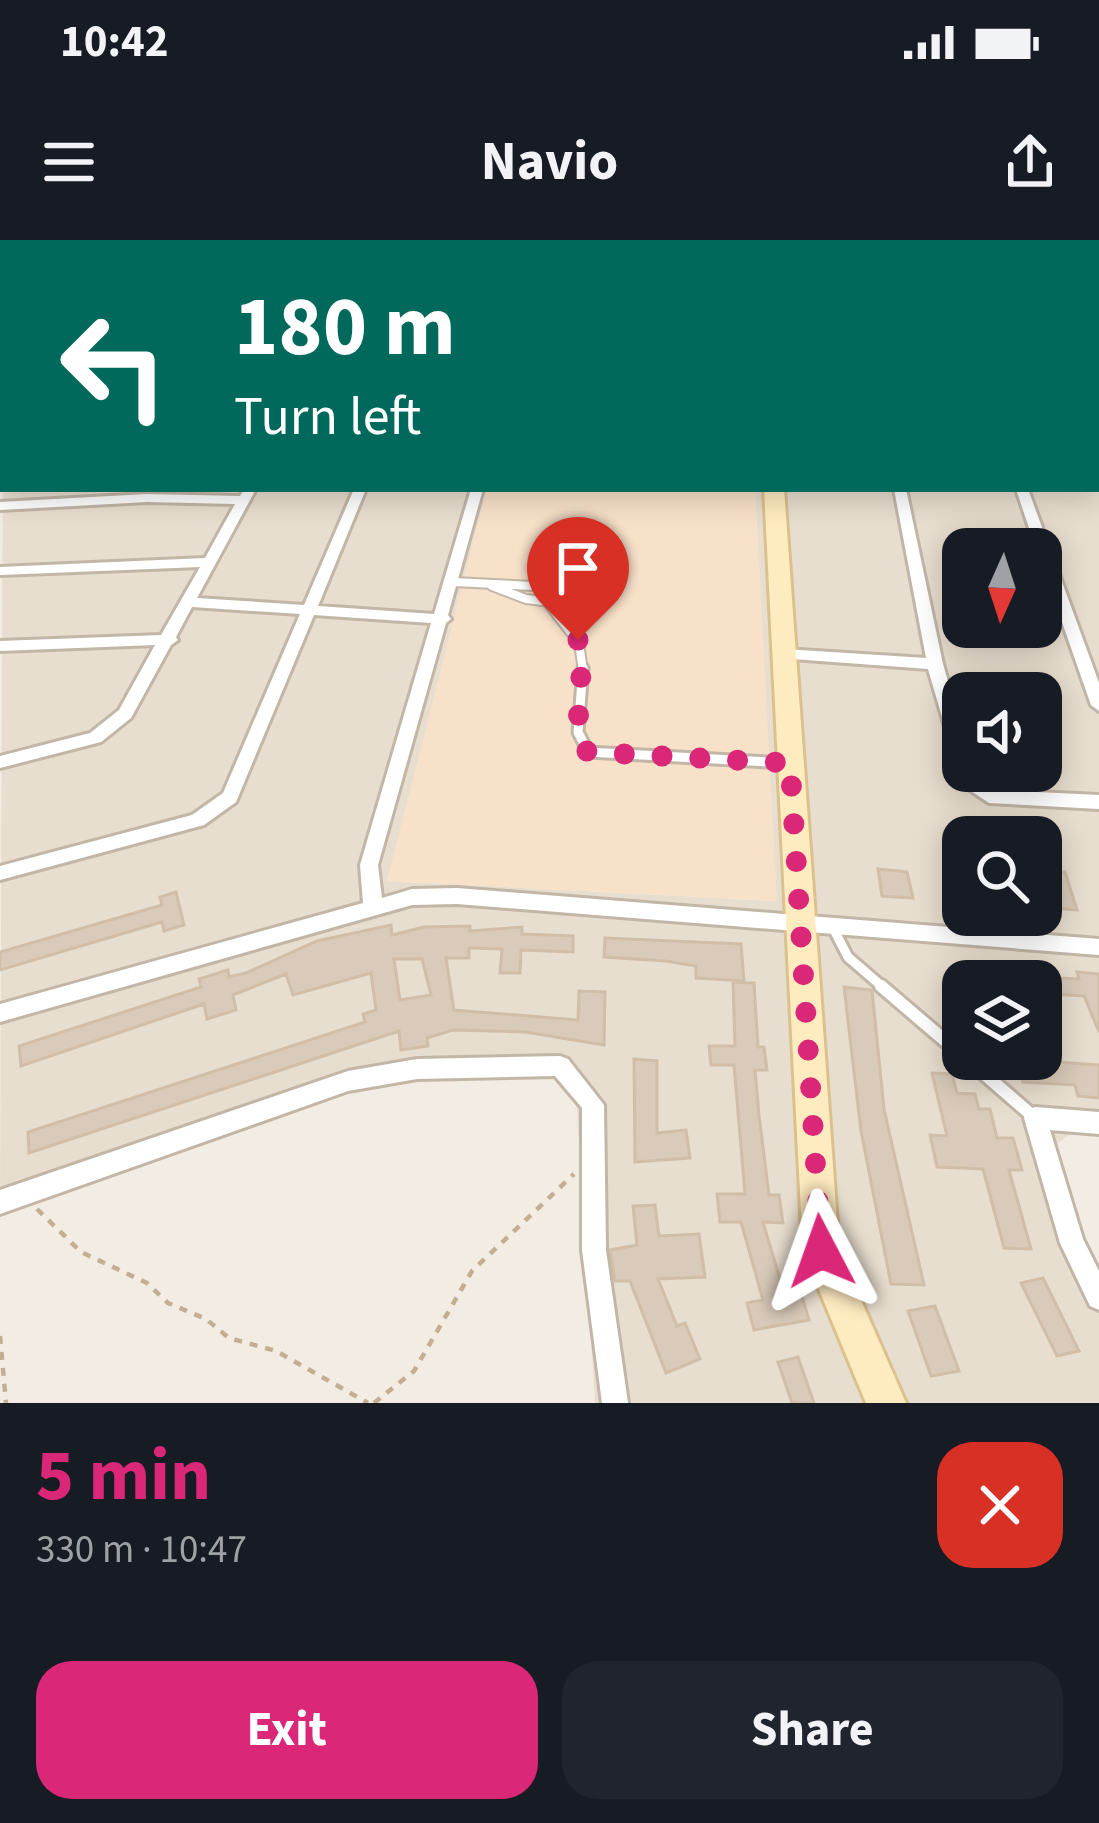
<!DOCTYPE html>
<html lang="en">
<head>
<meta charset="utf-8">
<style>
  body { margin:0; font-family:"Source Sans 3",sans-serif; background:#20242c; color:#f1f3f6; height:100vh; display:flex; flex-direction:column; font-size:45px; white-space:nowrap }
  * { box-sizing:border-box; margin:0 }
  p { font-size:39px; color:#9ea1a6 }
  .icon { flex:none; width:66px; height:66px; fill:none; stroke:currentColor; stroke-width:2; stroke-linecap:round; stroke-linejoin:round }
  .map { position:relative; height:1163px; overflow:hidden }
  .sheet { display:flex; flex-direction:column; background:#171b24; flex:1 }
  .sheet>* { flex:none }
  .guide { position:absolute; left:0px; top:0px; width:1101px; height:252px; box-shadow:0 6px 30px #0003; background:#00695c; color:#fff; overflow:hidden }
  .needle { width:78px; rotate:183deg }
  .tools { position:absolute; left:942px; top:288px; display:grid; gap:24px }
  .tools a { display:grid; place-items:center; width:120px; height:120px; border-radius:24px; background:#171b24; box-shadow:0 6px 30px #0003; font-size:60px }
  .pin { position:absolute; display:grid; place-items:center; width:102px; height:102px; color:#fff; margin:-123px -51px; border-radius:50% 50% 50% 0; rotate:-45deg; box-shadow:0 0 12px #0007 }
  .pin .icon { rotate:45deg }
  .me { position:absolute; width:132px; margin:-66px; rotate:356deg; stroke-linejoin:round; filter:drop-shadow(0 0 9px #0008) }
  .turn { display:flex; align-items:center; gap:42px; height:252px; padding:0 36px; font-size:54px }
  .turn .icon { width:156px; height:156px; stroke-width:2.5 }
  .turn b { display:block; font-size:84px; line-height:102px }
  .round { display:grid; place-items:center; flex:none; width:126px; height:126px; border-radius:36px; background:#20242c }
  .summary { display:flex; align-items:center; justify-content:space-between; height:204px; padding:0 36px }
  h1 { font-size:72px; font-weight:700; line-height:90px; color:#db2777 }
  .primary-button { display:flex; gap:24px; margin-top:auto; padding:24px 36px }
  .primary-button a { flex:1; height:138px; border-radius:36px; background:#db2777; color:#fff; font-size:48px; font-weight:700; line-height:138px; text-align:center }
  .primary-button a+a { background:#20242c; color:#f1f3f6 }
  .status { display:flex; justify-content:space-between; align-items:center; height:84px; padding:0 60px; background:#171b24; direction:ltr }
  .status svg { height:33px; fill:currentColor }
  header { display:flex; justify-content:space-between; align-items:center; height:156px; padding:0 36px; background:#171b24; font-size:54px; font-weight:700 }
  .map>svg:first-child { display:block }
</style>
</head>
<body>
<div class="status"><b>10:42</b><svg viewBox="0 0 49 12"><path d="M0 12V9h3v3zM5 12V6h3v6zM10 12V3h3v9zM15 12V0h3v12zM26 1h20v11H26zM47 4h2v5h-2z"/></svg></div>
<header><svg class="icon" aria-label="menu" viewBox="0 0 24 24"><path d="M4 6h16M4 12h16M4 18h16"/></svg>Navio<svg class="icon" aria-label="share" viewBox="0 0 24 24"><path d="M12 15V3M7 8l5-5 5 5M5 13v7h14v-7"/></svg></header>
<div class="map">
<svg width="1099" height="1163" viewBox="0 0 1099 1163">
  <rect width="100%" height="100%" fill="#f3ece2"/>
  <path fill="#e8decf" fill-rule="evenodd" d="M0,0H365L3,3L0,135Z
    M3,160V249H487L388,641L776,661L755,249H1098L1099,186V887L1083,885L1054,906L1099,1065V1163H595L575,839L390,834L0,974ZM963,309H1041V387H963ZM963,453H1041V531H963ZM963,597H1041V675H963ZM963,741H1041V819H963Z"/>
  <path fill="#f8e1c9" d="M487,249H755L777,661L387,641Z"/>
  <path fill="#d9cab9" stroke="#d1bea9" stroke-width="3" fill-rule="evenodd" d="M878,629L907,632L913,658L882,656Z
    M1043,631L1065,632L1077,670L1053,668Z
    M176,652L184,685L164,691L162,682L0,730V712L162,665L160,657Z
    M391,685L392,695L424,687L470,686V691L522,687V694L573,696V712L521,710L520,733H500L502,709L469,708V718H446L454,770L578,780L579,751L605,752L604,805L525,792L453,790L427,798L428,806L401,810L399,791L29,913L28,892L365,782L363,774L376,770L371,733L293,755L286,734L233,755L236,770L207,779L204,764L21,826L19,806L201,747L199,739L228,730L229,737L246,733L317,701ZM394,719H422L431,755L400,760Z
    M605,698L741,704L744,741L696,738V726L665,721L604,717Z
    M1077,732L1099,734V792L1084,756L1041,753V737L1079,739Z
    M733,742L754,743L758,807H764L767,830H755L759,875L769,955H779L783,983L763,982L785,1056L801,1053L809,1080L754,1090L747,1063L763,1060L741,982H720L717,954H745L734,825H711L709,806H735Z
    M844,747L872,750L884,869L924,1045L891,1044L861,891Z
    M634,819L657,821V893L686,890L690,918L635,922Z
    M1017,819L1099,825V858L1078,856L1075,845L1023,842Z
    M932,833L952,834L957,853L975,854L979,869H990L997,898H1013L1022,930H1009L1031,1009L1004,1008L983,929L937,927L930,895L947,896Z
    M655,965L659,996L699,994L705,1037L658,1039L677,1086L685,1083L700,1119L666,1133L630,1041H615L610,1010L637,1005L633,966Z
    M1043,1038L1079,1111L1057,1116L1021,1043Z
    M935,1066L959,1131L931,1136L908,1071Z
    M798,1117L814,1163H792L778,1122Z"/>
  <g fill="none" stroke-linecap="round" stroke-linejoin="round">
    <defs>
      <path id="lane-far3" d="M662,0L666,3"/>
      <path id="lane-far2" d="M453,342L573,348L578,355L567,364L526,359L492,346
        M548,363L579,403L583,431"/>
      <path id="lane-far1" d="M583,428L578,492L588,512L785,523
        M832,686L848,717L885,749"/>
      <path id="lane" d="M881,746L963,816
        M967,819L1035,878"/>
      <path id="street" d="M51,0H61L62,3H52Z
        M305,0H315L317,3H307Z
        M391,0H401L399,3H389Z
        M0,83H3V89H0Z
        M0,134H3V141H0Z
        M0,207H3V215H0Z
        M1098,240H1099V248H1098Z
        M244,249H256L197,358L304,365L354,249H366L318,366L434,374L471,249H483L448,375L451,379L446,383L378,625L382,658L412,649L457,648L1099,699V715L457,664L412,665L0,782V764L363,663L360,625L431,383L314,375L236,562L204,585L0,640V626L192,575L223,553L300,374L192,367L176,397L178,400L171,405L131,478L101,502L0,528V516L90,493L119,470L155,405L0,411V401L161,395L200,327L0,335V327L205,318L235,264L147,262L0,270V262L147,254L240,256Z
        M894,249H906L943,424L963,494V531H974L976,538L993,550L1099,555V569L989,563L962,545L928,429L779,418L776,414L784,409L926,418Z
        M1016,249H1028L1099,443V471L1091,465L1041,322V309H1036Z
        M560,816L568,819L604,865L606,1010L628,1163H602L582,1010V868L555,836L417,839L348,851L0,974V950L348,831L417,819Z
        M1035,867L1099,872V894L1050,890L1083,999L1099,1031V1070L1090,1066L1060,1003L1024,878L1027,870Z"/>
      <path id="secondary" d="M0,149H3V159H0Z
        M1098,175H1099V185H1098Z
        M764,249H784L839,1010L906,1163H866L803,1011Z"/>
    </defs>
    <use href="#lane-far3" stroke="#c2b6a7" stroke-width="8"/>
    <use href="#lane-far2" stroke="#c2b6a7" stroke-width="12"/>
    <use href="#lane-far1" stroke="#c2b6a7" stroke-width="15"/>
    <use href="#lane" stroke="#c2b6a7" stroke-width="18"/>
    <use href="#street" stroke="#c2b6a7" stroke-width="6"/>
    <use href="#secondary" stroke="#dbc18e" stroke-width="6"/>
    <path stroke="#c2ae93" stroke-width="3" stroke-dasharray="3 3" stroke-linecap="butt" d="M841,3L850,0"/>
    <path stroke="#c2ae93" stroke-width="4.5" stroke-dasharray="8 8" stroke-linecap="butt" d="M37,969L81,1012L147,1043L168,1063L206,1079L229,1098L276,1111L368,1163
      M0,1096L6,1163
      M374,1163L414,1131L472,1031L574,934"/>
    <use href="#lane-far3" stroke="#fff" stroke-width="4.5"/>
    <use href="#lane-far2" stroke="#fff" stroke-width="8"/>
    <use href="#lane-far1" stroke="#fff" stroke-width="9"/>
    <use href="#lane" stroke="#fff" stroke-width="12"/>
    <use href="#street" fill="#fff" fill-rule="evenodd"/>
    <use href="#secondary" fill="#ffebc0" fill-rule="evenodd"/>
    <path stroke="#939393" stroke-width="3" stroke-dasharray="9 9" stroke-linecap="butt" d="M937,0L1015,3"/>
  </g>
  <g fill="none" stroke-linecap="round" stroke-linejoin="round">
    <path stroke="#db2777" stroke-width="21" stroke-dasharray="0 37.8" d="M578,400C589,428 567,496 588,512L790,523L821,1011"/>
  </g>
</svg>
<div class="tools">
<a><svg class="needle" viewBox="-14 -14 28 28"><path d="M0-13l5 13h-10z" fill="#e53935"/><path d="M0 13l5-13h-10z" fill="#9ea1a6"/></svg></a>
<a><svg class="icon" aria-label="sound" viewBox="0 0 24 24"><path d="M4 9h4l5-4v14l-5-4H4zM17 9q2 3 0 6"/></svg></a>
<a><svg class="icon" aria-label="search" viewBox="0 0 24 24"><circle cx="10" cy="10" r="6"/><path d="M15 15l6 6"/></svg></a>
<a><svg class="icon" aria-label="layers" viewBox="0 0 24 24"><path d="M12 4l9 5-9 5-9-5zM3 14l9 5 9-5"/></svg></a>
</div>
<div class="pin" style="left:578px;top:400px;background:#d93025"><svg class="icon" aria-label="arrive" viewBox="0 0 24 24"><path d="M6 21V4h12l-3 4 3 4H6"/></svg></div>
<svg class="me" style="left:821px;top:1011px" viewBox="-20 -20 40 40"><path d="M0-17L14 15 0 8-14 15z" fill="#db2777" stroke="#fff" stroke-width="4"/></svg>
<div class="guide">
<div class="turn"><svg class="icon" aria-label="left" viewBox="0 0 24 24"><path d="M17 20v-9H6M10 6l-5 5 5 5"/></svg><div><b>180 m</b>Turn left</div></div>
</div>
</div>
<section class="sheet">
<div class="summary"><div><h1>5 min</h1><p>330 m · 10:47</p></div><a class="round" style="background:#d93025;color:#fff"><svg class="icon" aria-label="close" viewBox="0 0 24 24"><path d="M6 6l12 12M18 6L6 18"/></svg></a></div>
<div class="primary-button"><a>Exit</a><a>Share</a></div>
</section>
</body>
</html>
